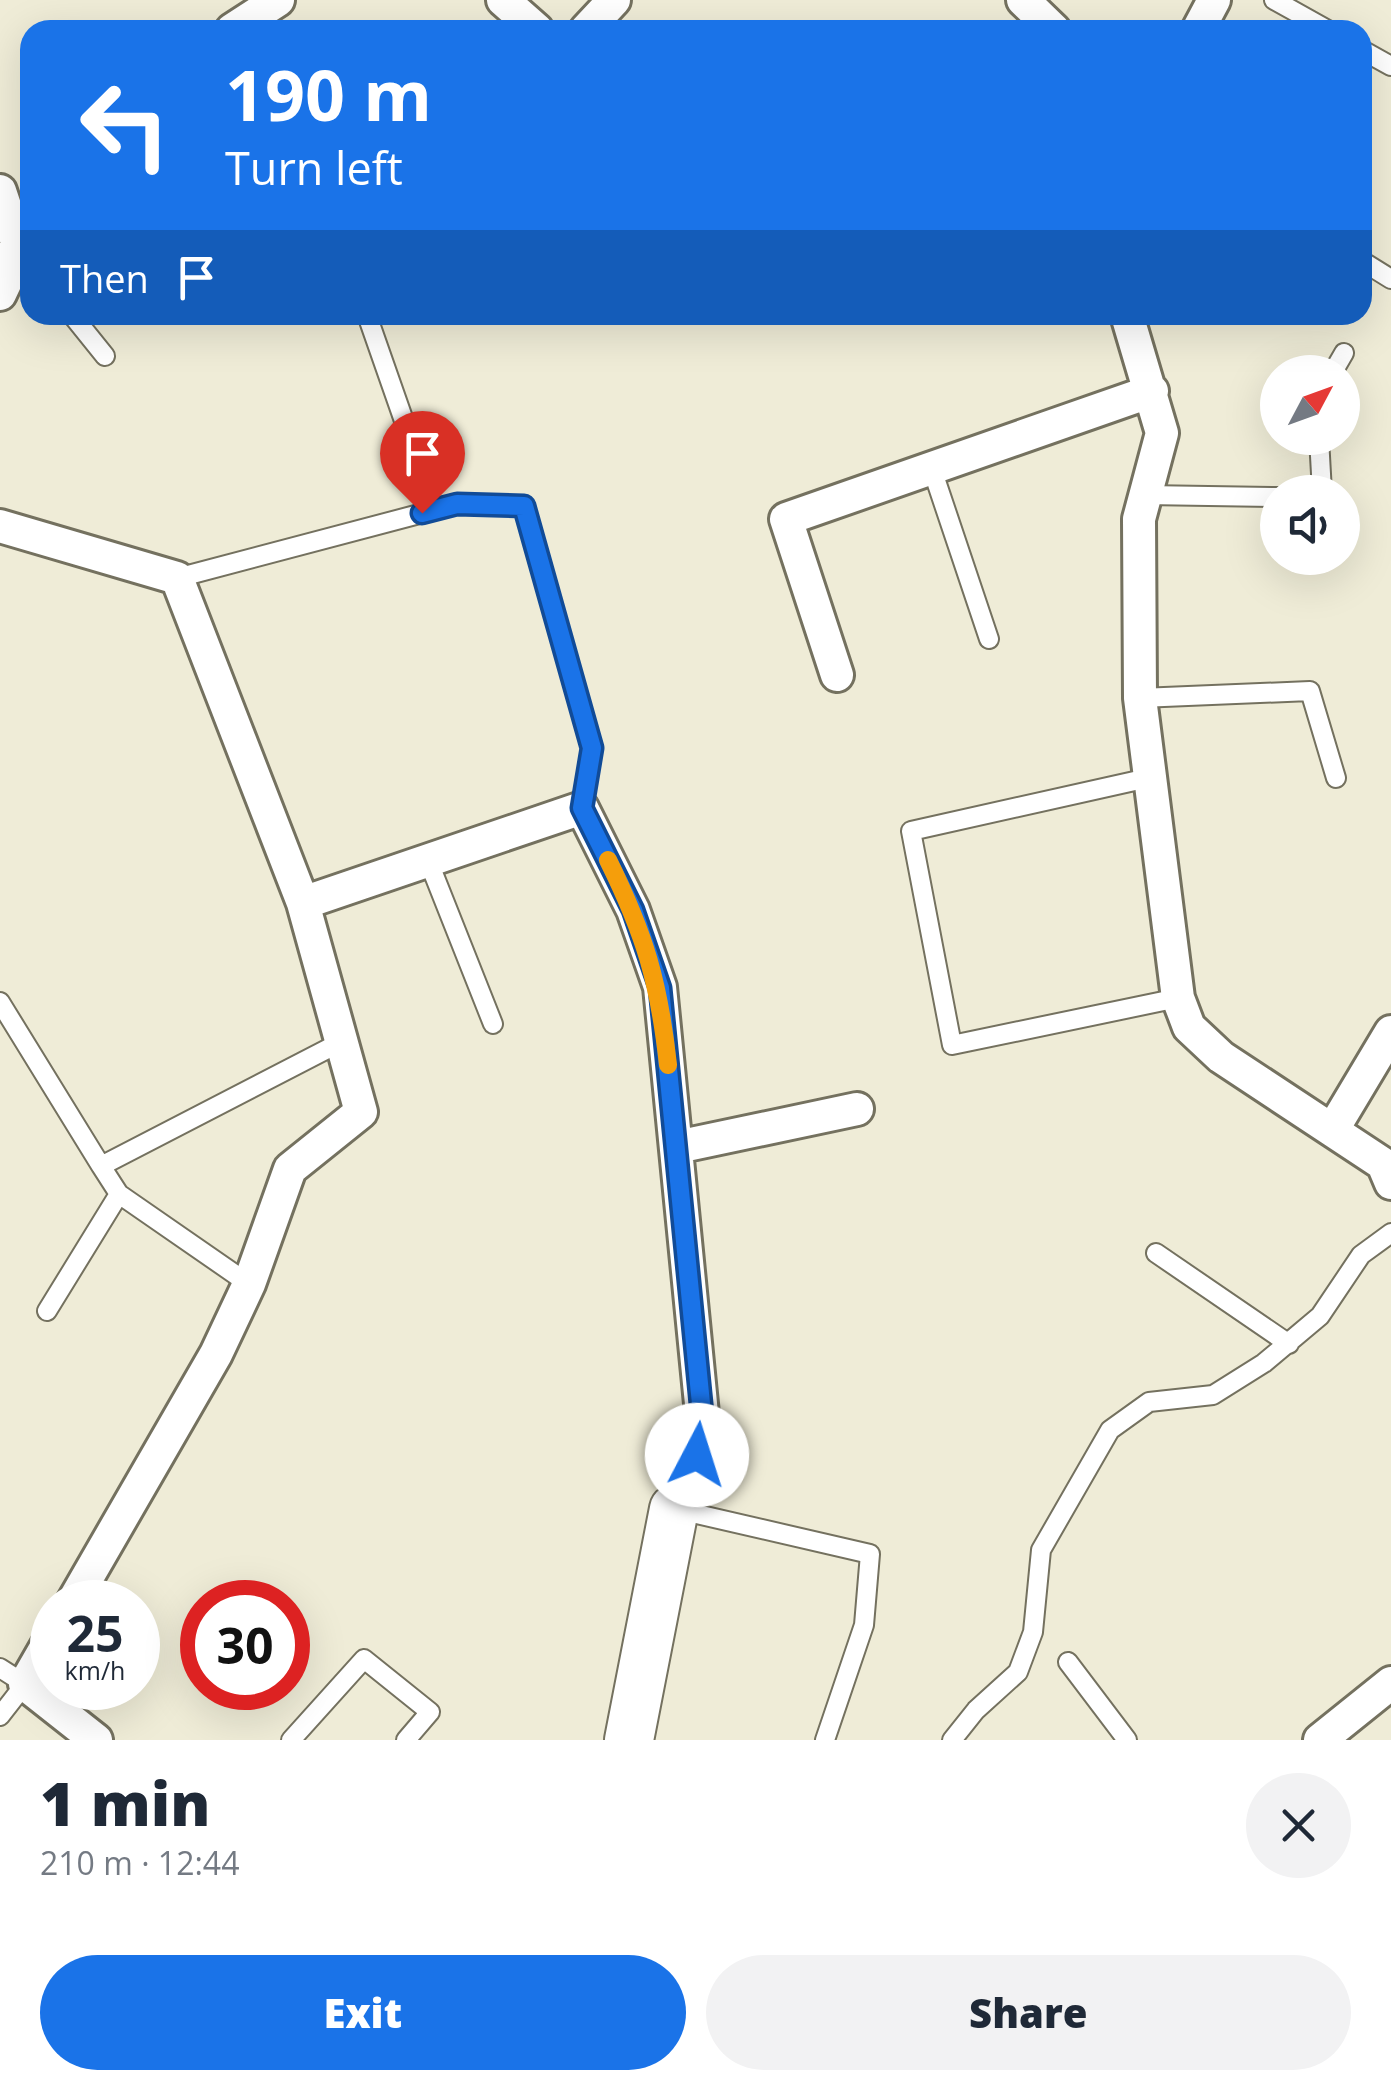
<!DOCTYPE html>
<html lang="en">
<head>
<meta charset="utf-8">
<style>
  body { margin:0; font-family:"Open Sans",sans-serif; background:#f2f2f3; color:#1f2937; height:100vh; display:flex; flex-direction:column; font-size:38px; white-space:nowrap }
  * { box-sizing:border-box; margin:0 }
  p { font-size:32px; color:#747a83 }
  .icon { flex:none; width:55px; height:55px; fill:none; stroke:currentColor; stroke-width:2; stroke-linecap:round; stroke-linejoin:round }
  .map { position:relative; height:1740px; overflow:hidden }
  .panel { display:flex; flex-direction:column; background:#fff; flex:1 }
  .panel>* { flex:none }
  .hud { position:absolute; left:20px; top:20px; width:1352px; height:305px; border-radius:30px; box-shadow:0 10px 40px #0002; background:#1a73e8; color:#fff; overflow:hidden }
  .needle { width:65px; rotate:49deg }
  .controls { position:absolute; left:1260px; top:355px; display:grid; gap:20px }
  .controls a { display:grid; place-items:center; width:100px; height:100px; border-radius:50%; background:#fff; box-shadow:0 10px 40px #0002; font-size:50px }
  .speed { position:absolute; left:30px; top:1580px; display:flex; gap:20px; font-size:50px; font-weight:700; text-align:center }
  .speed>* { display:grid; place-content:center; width:130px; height:130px; border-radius:50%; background:#fff; box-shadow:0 10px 40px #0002; line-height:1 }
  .speed small { font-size:25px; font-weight:400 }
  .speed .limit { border:15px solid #d22; background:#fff; color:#111 }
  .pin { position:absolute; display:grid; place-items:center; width:85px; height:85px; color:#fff; margin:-102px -42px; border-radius:50% 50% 50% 0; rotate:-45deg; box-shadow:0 0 10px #0007 }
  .pin .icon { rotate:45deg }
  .me { position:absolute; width:110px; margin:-55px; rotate:5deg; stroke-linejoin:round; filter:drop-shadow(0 0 8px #0008) }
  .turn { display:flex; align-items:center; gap:35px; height:210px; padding:0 40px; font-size:45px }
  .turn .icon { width:130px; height:130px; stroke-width:2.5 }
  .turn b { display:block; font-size:70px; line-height:85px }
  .then { display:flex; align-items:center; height:95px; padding:0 40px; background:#0003; gap:20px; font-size:38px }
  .round { display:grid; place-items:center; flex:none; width:105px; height:105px; border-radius:52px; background:#f2f2f3 }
  .summary { display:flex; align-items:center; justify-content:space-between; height:170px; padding:0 40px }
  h1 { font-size:60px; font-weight:800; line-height:75px }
  .button { display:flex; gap:20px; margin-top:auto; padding:20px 40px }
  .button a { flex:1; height:115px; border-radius:60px; background:#1a73e8; color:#fff; font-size:40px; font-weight:800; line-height:115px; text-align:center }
  .button a+a { background:#f2f2f3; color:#1f2937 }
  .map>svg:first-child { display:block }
</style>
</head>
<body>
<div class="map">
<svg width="1391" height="1740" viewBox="0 0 1391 1740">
  <rect width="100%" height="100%" fill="#efecd7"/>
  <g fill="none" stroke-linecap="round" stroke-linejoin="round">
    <defs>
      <path id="lane" d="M1274,0L1328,30
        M1362,50L1391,66
        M1362,261L1391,279
        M72,315L105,356
        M367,315L410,438
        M1333,372L1344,353
        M1319,438L1322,492
        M931,466L989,639
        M1145,495L1278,497
        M177,578L457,504L524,506L592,748L582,808
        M1140,698L1310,691L1336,778
        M1148,778L911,831L952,1045L1178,998
        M428,860L493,1024
        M0,1002L101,1166
        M1156,1253L1289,1344
        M249,1284L119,1194L101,1166L339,1043
        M47,1311L119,1194
        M675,1509L870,1554L864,1625L825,1740
        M1068,1662L1127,1740
        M0,1668L25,1684L0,1716
        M291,1740L364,1659L430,1712L406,1740
        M952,1740L976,1710L1018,1672L1033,1632L1041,1550L1110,1430L1149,1402L1213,1395L1264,1363L1320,1316L1361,1255L1391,1233"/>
      <path id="street" d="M503,0L537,30
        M1023,0L1054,30
        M232,30L278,0
        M586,30L614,0
        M1198,30L1214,0
        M0,191L20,251L0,261
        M0,294L22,247
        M1127,315L1162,433L1139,519L1140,698L1178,998L1189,1027L1221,1057L1383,1164L1391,1183
        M0,526L177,578L303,903L582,808L633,910L660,987L703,1424L691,1485L674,1509
        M837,675L786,519L1152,391
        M1333,1129L1391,1032
        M677,1147L857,1109
        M73,1602L216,1354L249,1284L290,1169L361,1112L303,903
        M52,1637L25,1684L96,1740
        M1320,1740L1391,1683"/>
      <path id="secondary" d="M629,1740L674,1509"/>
    </defs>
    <use href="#lane" stroke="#74715f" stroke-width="22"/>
    <use href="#street" stroke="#74715f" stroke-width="38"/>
    <use href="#secondary" stroke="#74715f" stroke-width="52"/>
    <use href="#lane" stroke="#fff" stroke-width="18"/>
    <use href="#street" stroke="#fff" stroke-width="32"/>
    <use href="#secondary" stroke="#fff" stroke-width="48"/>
  </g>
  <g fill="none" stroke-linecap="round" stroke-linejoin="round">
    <defs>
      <path id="route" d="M422,513L457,504L524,506L592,748L582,808L633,910L660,988L703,1424L697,1455"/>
    </defs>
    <use href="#route" stroke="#114b97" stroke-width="25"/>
    <use href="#route" stroke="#1a73e8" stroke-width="18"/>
    <path stroke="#f59e0b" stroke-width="18" d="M608,860C645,935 659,982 668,1065"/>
  </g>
</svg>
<div class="controls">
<a><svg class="needle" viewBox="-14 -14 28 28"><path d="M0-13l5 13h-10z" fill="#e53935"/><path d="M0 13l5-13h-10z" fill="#747a83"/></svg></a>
<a><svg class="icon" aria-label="sound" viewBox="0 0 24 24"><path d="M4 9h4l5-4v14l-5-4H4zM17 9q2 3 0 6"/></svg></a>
</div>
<div class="speed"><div>25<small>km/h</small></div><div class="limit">30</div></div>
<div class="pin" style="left:422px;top:513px;background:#d93025"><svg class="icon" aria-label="arrive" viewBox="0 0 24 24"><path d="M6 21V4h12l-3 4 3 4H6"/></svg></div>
<svg class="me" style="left:697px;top:1455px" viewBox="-20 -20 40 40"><circle r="19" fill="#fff"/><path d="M0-13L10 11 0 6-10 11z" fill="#1a73e8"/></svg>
<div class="hud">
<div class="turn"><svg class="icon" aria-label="left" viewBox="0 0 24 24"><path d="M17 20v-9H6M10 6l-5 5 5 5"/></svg><div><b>190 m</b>Turn left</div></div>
<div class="then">Then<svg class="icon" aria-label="arrive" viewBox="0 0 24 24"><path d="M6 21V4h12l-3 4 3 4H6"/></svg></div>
</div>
</div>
<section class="panel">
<div class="summary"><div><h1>1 min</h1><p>210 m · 12:44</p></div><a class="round"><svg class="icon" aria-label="close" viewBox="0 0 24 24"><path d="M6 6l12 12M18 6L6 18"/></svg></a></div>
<div class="button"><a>Exit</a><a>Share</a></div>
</section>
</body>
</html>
